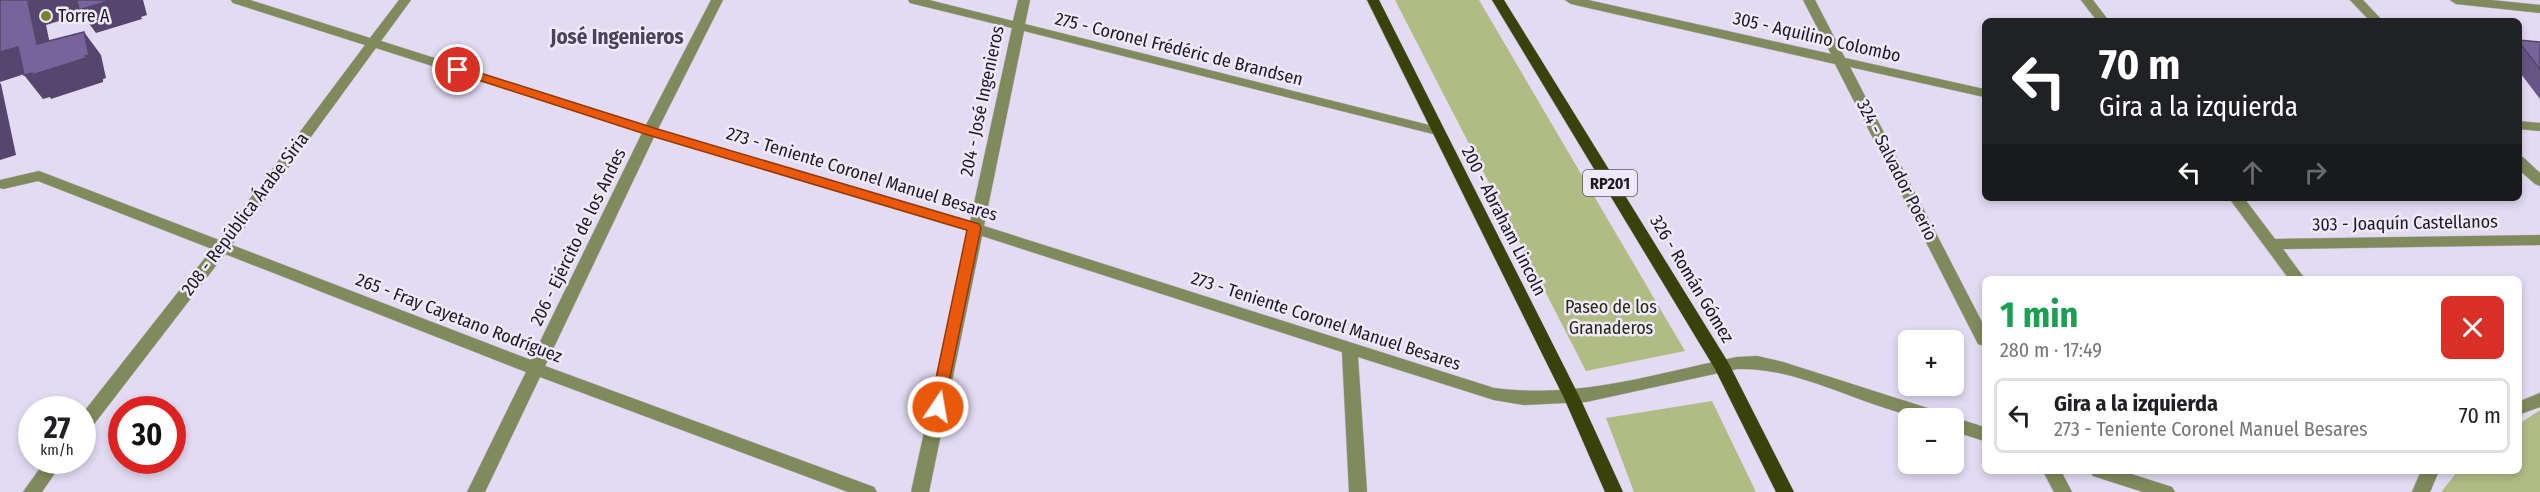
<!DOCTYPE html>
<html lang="es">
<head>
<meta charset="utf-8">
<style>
  body { margin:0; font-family:"Fira Sans Condensed",sans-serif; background:#f2f2f2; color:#202124; height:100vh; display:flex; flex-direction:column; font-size:22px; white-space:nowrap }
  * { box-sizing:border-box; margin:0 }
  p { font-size:20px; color:#757577 }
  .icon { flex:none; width:33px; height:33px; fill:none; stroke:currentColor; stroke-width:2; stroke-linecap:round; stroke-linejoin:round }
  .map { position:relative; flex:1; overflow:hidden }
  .panel { position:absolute; left:1982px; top:276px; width:540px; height:198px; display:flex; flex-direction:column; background:#fff; border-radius:9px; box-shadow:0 3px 9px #0003 }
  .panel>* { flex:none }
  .top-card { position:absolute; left:1982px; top:18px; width:540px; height:183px; border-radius:9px; box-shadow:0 3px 9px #0003; background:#202124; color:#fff; overflow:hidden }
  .tools { position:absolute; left:1898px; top:330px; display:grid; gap:12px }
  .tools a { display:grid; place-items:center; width:66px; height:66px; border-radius:9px; background:#fff; box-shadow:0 3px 9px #0003; font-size:30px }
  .speed { position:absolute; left:18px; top:396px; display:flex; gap:12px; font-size:30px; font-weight:700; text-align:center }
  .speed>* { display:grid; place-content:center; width:78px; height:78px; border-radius:50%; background:#fff; box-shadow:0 3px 9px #0003; line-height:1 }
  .speed small { font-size:15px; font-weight:400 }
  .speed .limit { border:9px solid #d22; background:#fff; color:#111 }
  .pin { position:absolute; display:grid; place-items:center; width:51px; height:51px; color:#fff; margin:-26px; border:3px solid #fff; border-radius:50%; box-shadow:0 2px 6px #0007 }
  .me { position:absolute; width:66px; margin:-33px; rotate:12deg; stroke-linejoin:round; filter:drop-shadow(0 0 4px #0008) }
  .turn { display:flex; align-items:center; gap:21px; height:126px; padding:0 18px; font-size:27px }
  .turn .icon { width:78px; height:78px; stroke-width:2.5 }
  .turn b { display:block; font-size:42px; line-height:51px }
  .lanes { display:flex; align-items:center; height:57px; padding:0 18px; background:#0003; justify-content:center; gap:30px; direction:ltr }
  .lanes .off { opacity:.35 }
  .round { display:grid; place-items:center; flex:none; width:63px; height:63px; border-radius:9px; background:#f2f2f2 }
  .summary { display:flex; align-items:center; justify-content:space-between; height:102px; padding:0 18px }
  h1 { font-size:36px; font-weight:700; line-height:45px; color:#1e9e55 }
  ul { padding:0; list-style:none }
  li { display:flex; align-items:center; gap:18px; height:75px; margin:0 12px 9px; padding:0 6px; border:3px solid #e0e0e0; border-radius:9px }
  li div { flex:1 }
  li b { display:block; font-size:22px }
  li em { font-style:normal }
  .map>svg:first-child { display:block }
</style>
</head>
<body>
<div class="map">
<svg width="2540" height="492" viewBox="0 0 2540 492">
  <rect width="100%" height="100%" fill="#e2dbf2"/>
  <path fill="#b1bc85" d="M1395,0H1479L1685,351L1586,371Z
    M1712,401L1756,492H1634L1606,418Z
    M2540,410V492H2441L2458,471H2518L2519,424Z"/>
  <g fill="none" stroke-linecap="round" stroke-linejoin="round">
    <defs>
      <path id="minor" d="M231,0H250L370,38L399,0H411L381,41L646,125L711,0H723L658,129L970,222L1012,28L910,3L908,0H929L1013,21L1018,0H1030L1025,24L1437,127L1444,131L1437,135L1024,31L984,226L1494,388C1581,399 1653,374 1737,357L1757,356L1783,362L1943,413L1945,418C1922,421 1901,413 1879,406C1834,391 1785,367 1737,369L1586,402L1524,405L1494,400L1358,357L1367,492H1349L1342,352L982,236L929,492H911L968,231L654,137L545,366L874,487L877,492H848L540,377L485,492H467L526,372L225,254L88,432L82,434V414L212,249L38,181L3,189L0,188V180L39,171L219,240L365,45L233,3ZM376,48L642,133L531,360L232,245Z
        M1565,0H1588L1831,54L1803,0H1815L1845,58L1984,89V97L1850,67L1984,326V346L1978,344L1976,340L1835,64L1571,4Z
        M2081,0H2093L2109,21H2097Z
        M2350,0H2363L2383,21H2370Z
        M2450,0H2491L2540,5V13L2456,4Z
        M2518,121L2540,123V131L2518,129Z
        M2518,155L2523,157L2540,173V186L2535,184L2518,169Z
        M2229,198H2244L2275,239L2540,235V245L2283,249L2305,279H2289Z
        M2540,393V407L2518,415V402Z
        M1953,417L1984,427V441L1953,431V418H1949Z
        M46,460H64L42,492H23Z
        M2043,471H2061L2072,492H2054Z
        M2090,471H2122L2172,487L2175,492H2143L2093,476Z
        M2421,471H2439L2430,492H2412Z"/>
      <path id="major" d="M1367,0H1379L1580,398L1623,492H1605L1564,398Z
        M1492,0H1504L1728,362L1794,492H1776L1715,369Z"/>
    </defs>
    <use href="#minor" stroke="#bfb8cd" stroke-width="1"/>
    <use href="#major" stroke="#bfb8cd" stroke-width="1"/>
    <use href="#minor" fill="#818a5c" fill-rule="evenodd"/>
    <use href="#major" fill="#3a420b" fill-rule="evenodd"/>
  </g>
  <path fill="#675685" d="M2518,40L2540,42V99L2518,70Z"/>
  <path fill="#54466c" d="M35,0H143L147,15L141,17L142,19L96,33L82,14L46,25L55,68L37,44L28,2Z
    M84,32L101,55L106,78L103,79V82L51,99L50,97L43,99L24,75L32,73Z
    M18,47L37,70L0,82V52Z
    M0,83L1,84L16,155L0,160Z"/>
  <path fill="#78649b" stroke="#54466c" stroke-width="1.5" d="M0,0H35L28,2L37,44L84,32L89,55L85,56L86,58L32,75V73L24,75L18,47L0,52Z
    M77,0H112L79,10Z
    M2518,40L2540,42V69L2518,41Z"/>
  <path fill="#ea580c" stroke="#983908" stroke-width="1.5" d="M458,66L654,128L979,224L981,228L943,411H932L930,407L967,230L645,134L454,72L452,70Z"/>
  <circle fill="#75822f" stroke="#efe9fb" stroke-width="2" cx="46" cy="16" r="6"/>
  <g text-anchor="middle" stroke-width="5" stroke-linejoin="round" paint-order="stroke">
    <rect fill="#efe9fb" stroke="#5c5863" stroke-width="1.5" x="1583" y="170" width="54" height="26" rx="4.5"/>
    <g font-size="16" font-weight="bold" fill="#1d1a22">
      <text x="1610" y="189">RP201</text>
    </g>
    <g font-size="18" fill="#1d1a22" stroke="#efe9fb" text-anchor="start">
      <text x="58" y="22">Torre A</text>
    </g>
    <g font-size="18" fill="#1d1a22" stroke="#efe9fb">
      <text transform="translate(1817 37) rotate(13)" y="6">305 - Aquilino Colombo</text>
      <text transform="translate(1179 49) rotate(14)" y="6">275 - Coronel Frédéric de Brandsen</text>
      <text transform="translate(982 101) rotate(-78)" y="6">204 - José Ingenieros</text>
      <text transform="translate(1897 170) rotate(63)" y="6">324 - Salvador Poerio</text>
      <text transform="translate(862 174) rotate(17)" y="6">273 - Teniente Coronel Manuel Besares</text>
      <text transform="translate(245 214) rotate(-53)" y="6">208 - República Árabe Siria</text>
      <text transform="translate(1504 221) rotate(63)" y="6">200 - Abraham Lincoln</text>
      <text transform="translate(2405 223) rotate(-1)" y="6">303 - Joaquín Castellanos</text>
      <text transform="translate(578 237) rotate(-64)" y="6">206 - Ejército de los Andes</text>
      <text transform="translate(1692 279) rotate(59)" y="6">326 - Román Gómez</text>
      <text transform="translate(459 318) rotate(21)" y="6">265 - Fray Cayetano Rodríguez</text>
      <text transform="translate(1326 321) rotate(18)" y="6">273 - Teniente Coronel Manuel Besares</text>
    </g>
    <g font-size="18" fill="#272c0f" stroke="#efe9fb">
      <text x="1611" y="313">Paseo de los<tspan x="1611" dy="21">Granaderos</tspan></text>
    </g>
    <g font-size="21" font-weight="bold" fill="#494355" stroke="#efe9fb">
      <text x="617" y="44">José Ingenieros</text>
    </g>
  </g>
</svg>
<div class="tools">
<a>+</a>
<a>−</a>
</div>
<div class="speed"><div>27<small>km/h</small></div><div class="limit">30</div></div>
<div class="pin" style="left:458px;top:70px;background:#d93025"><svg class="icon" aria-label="arrive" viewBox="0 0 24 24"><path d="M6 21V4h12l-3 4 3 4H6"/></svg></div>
<svg class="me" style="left:938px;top:407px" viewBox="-20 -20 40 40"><circle r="17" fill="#ea580c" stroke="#fff" stroke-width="3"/><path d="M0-11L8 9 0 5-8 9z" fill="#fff"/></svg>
<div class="top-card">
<div class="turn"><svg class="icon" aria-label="left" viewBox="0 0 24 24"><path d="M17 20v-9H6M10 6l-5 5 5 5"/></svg><div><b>70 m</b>Gira a la izquierda</div></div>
<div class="lanes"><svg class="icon" aria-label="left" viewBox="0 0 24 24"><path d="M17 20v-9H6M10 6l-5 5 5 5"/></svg><svg class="icon off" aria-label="ahead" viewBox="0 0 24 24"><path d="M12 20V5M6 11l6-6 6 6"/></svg><svg class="icon off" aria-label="right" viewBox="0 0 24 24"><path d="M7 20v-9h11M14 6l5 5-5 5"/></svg></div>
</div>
<section class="panel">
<div class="summary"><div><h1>1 min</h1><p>280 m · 17:49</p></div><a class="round" style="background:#d93025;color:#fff"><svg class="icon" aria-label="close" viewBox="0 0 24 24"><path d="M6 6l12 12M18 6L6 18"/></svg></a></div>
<ul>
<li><svg class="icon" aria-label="left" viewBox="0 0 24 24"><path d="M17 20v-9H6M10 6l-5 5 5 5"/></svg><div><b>Gira a la izquierda</b><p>273 - Teniente Coronel Manuel Besares</p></div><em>70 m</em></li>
</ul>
</section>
</div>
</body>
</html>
